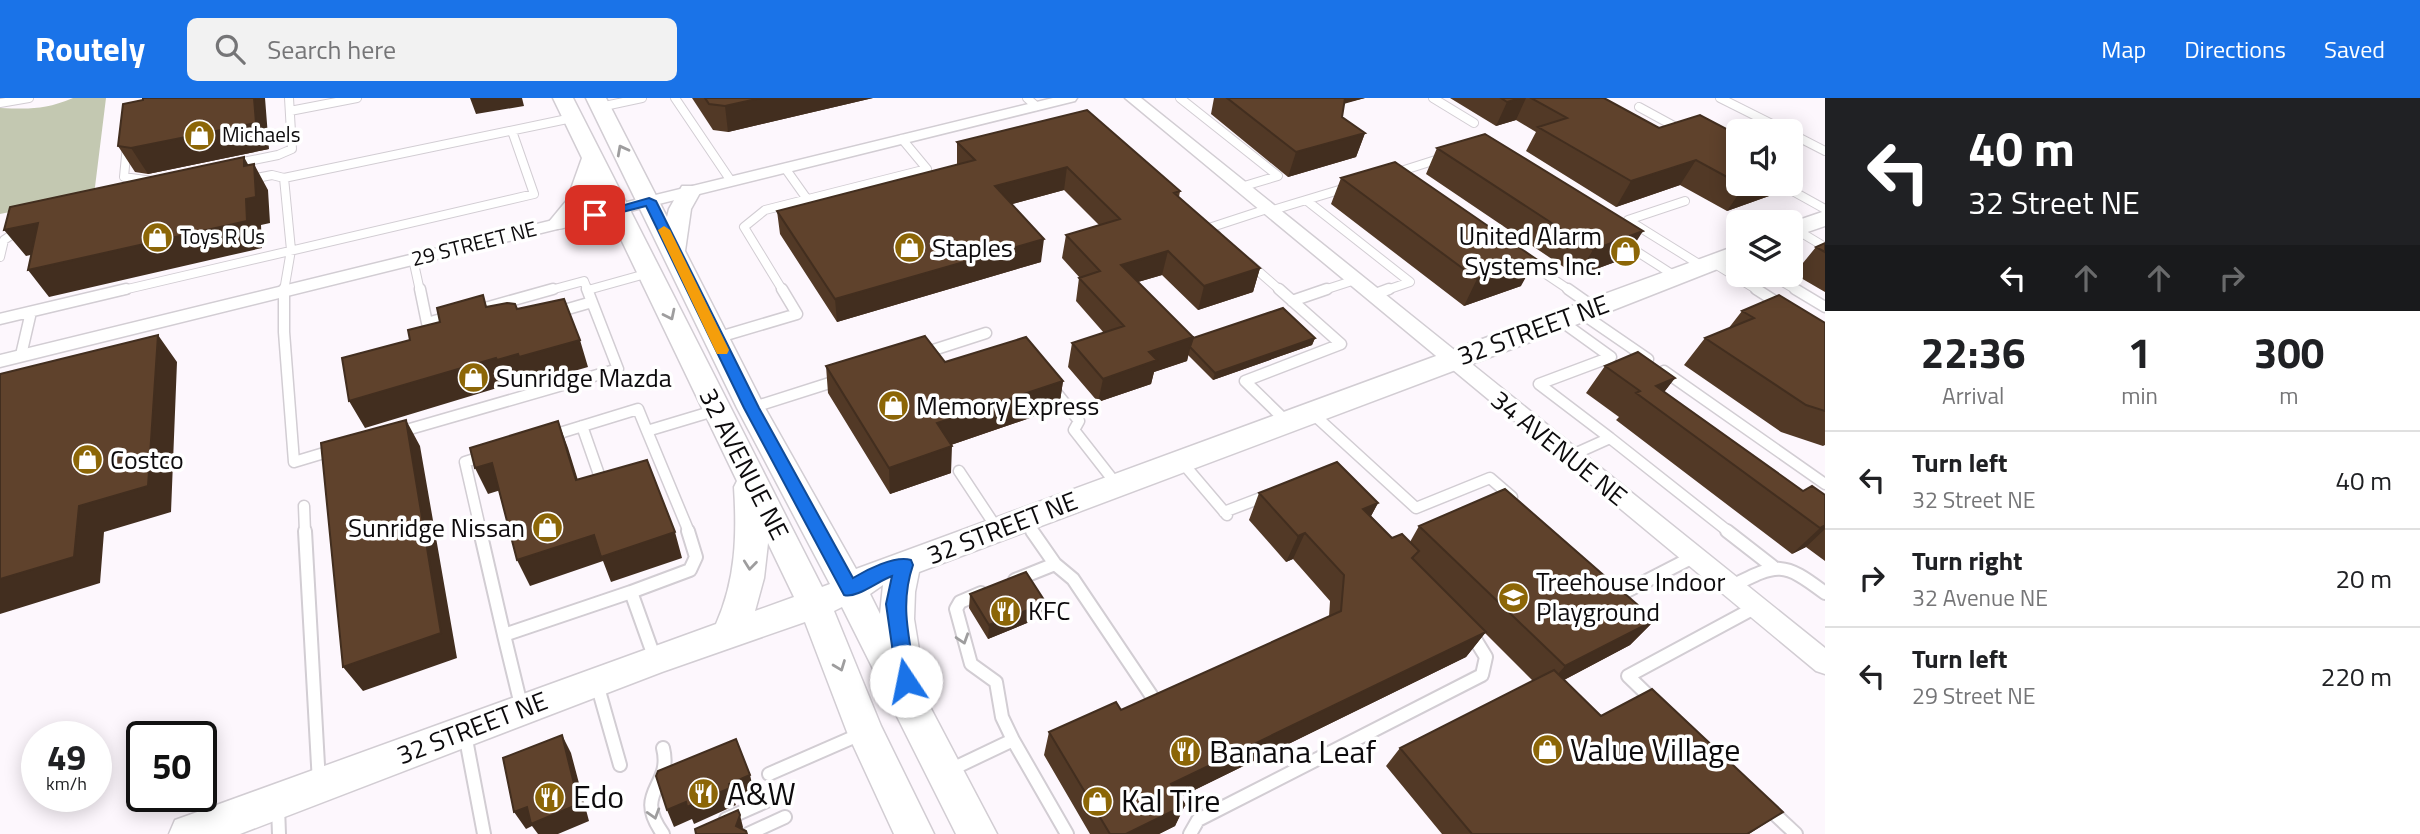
<!DOCTYPE html>
<html lang="en">
<head>
<meta charset="utf-8">
<style>
  body { margin:0; font-family:"Titillium Web",sans-serif; background:#f2f2f2; color:#202124; height:100vh; display:flex; flex-direction:column; font-size:26px; white-space:nowrap }
  * { box-sizing:border-box; margin:0 }
  p { font-size:23px; color:#757577 }
  .icon { flex:none; width:38px; height:38px; fill:none; stroke:currentColor; stroke-width:2; stroke-linecap:round; stroke-linejoin:round }
  .map { position:relative; flex:1; overflow:hidden }
  .side { display:flex; flex-direction:column; background:#fff; width:595px }
  .side>* { flex:none }
  .guide { background:#202124; color:#fff; overflow:hidden }
  .tools { position:absolute; left:1726px; top:21px; display:grid; gap:14px }
  .tools a { display:grid; place-items:center; width:77px; height:77px; border-radius:10px; background:#fff; box-shadow:0 4px 18px #0003; font-size:35px }
  .speed { position:absolute; left:21px; top:623px; display:flex; gap:14px; font-size:35px; font-weight:700; text-align:center }
  .speed>* { display:grid; place-content:center; width:91px; height:91px; border-radius:50%; background:#fff; box-shadow:0 4px 18px #0003; line-height:1 }
  .speed small { font-size:18px; font-weight:400 }
  .speed .limit { border:4px solid #111; border-radius:10px; background:#fff; color:#111 }
  .pin { position:absolute; display:grid; place-items:center; width:60px; height:60px; color:#fff; margin:-30px; border-radius:14px; box-shadow:0 4px 10px #0006 }
  .me { position:absolute; width:77px; margin:-38px; rotate:349deg; stroke-linejoin:round; filter:drop-shadow(0 0 5px #0008) }
  .turn { display:flex; align-items:center; gap:24px; height:147px; padding:0 28px; font-size:32px }
  .turn .icon { width:91px; height:91px; stroke-width:2.5 }
  .turn b { display:block; font-size:49px; line-height:60px }
  .lanes { display:flex; align-items:center; height:66px; padding:0 28px; background:#0003; justify-content:center; gap:35px; direction:ltr }
  .lanes .off { opacity:.35 }
  .eta { display:flex; justify-content:space-evenly; align-items:center; height:119px; text-align:center }
  .eta b { font-size:42px; font-weight:700; line-height:49px }
  ul { padding:0; list-style:none }
  li { display:flex; align-items:center; gap:21px; height:98px; padding:0 28px; border-top:2px solid #e0e0e0 }
  li div { flex:1 }
  li b { display:block; font-size:26px }
  li em { font-style:normal }
  header { display:flex; align-items:center; gap:42px; box-sizing:border-box; height:98px; padding:0 35px; background:#1a73e8; color:#fff }
  header strong { font-size:33px }
  nav { display:flex; gap:38px; margin-inline-start:auto; font-size:24px }
  .search { width:490px; height:63px; background:#f2f2f2; display:flex; align-items:center; gap:18px; box-sizing:border-box; padding:0 24px; border-radius:10px; color:#757577; font-size:26px }
  main { display:flex; flex:1; min-height:0 }
  .map>svg:first-child { display:block }
</style>
</head>
<body>
<header>
<strong>Routely</strong>
<div class="search"><svg class="icon" aria-label="search" viewBox="0 0 24 24"><circle cx="10" cy="10" r="6"/><path d="M15 15l6 6"/></svg>Search here</div>
<nav><a>Map</a><a>Directions</a><a>Saved</a></nav>
</header>
<main>
<div class="map">
<svg width="1825" height="736" viewBox="0 0 1825 736">
  <rect width="100%" height="100%" fill="#fdf7fd"/>
  <path fill="#c3c8b1" d="M73,0H106L94,97L0,116V10C30,11 44,12 73,0Z"/>
  <g fill="none" stroke-linecap="round" stroke-linejoin="round">
    <defs>
      <path id="lane-far2" d="M675,0L731,83
        M1027,0L1036,8
        M1180,0L1278,78L1241,89
        M1433,0L1474,25
        M1720,0L1786,33
        M0,5L29,0
        M600,9L642,0
        M1639,9L1683,33
        M290,13L357,0
        M1790,35L1825,53
        M127,47L124,79L152,83
        M233,66L278,57L292,51L289,0
        M785,70L807,101
        M1398,74L1442,60
        M246,82L272,77L284,80
        M1780,86L1825,111
        M1306,102L1349,89
        M1685,103L1628,122L1702,168
        M1270,113L1306,102L1410,184L1384,193
        M1795,131L1825,149
        M1216,136L1209,130L1267,111
        M1622,144L1675,178
        M0,159L4,142L19,132
        M1522,160L1571,193
        M413,161L420,193
        M1712,164L1759,193
        M1249,165L1281,193
        M1771,177L1798,193
        M588,192L649,175
        M119,193L534,96L512,33
        M284,193L291,152L284,80L572,20
        M547,193L584,183L588,193
        M783,193L744,129L765,112L927,71L902,41
        M1321,193L1355,182"/>
      <path id="lane-far1" d="M284,191V234L294,364L334,352
        M420,191L427,225L452,218
        M1279,191L1341,246L1245,283L1286,323
        M1568,191L1595,210
        M1756,191L1781,207
        M1795,191L1825,209
        M1373,197L1389,191
        M1292,203L1327,191
        M478,212L553,191
        M554,215L592,204
        M1581,215L1648,261
        M0,221L126,191
        M1561,223L1611,259L1539,286L1610,340
        M716,240L797,216L782,191
        M924,255L986,235
        M21,257L31,214
        M1664,273L1825,386
        M1052,289L1079,323L1074,332L1117,387
        M751,310L839,282
        M1312,315L1416,410L1490,380L1512,399
        M582,328L603,388
        M396,335L618,271L587,191
        M550,338L638,311L647,333
        M1570,358L1610,340L1729,434
        M1181,363L1227,417
        M959,373L998,432
        M304,408L305,434
        M1224,414L1271,396
        M1025,422L1033,434
        M481,434L465,364L484,358
        M689,434L647,333L717,312"/>
      <path id="lane" d="M305,433L319,685
        M480,433L504,537
        M1032,433L1055,466L1073,481L1151,597
        M1727,433L1772,468
        M1015,482L1055,466
        M1732,488C1778,465 1783,463 1825,495
        M1613,489L1621,496L1693,459
        M655,561L631,494L690,472L696,459L688,433
        M597,586L620,667
        M1655,604L1628,578L1756,509
        M522,611L504,537L631,494
        M465,636L484,736
        M1013,642L1067,736
        M663,650C673,689 632,693 663,736
        M950,672L1013,642L1002,619L996,584L971,566L956,511L960,504L981,495
        M769,676L863,635
        M1766,708L1796,736
        M278,709L279,736
        M726,721L778,698
        M748,736L785,719
        M1190,736L1198,722L1482,577L1486,559L1470,533"/>
      <path id="street" d="M1053,0H1077L1075,3L0,269V257Z
        M1125,0H1141L1825,550V576L1816,573Z"/>
      <path id="secondary" d="M553,0H573L822,489L830,486L737,310L586,0H606L667,119L669,111L682,88H698L701,93L691,111L685,153L765,310L856,471L1738,147V163L1570,229L919,474L915,494L914,521L923,576L918,586L997,736H956L842,509L834,513L881,628L934,736H894L847,634L805,524L662,574L240,736H169L175,722L189,717L716,526C736,481 737,437 734,389L737,383L595,87C589,106 576,136 552,130L548,125L567,102L582,60ZM768,445L794,499L755,513L764,480ZM883,487L880,516L870,496Z
        M1825,113V128L1790,140V125Z"/>
    </defs>
    <use href="#lane-far2" stroke="#d2cdd3" stroke-width="10"/>
    <use href="#lane-far1" stroke="#d2cdd3" stroke-width="13"/>
    <use href="#lane" stroke="#d2cdd3" stroke-width="16"/>
    <use href="#street" stroke="#d2cdd3" stroke-width="3"/>
    <use href="#secondary" stroke="#d2cdd3" stroke-width="3"/>
    <use href="#lane-far2" stroke="#fff" stroke-width="8"/>
    <use href="#lane-far1" stroke="#fff" stroke-width="10"/>
    <use href="#lane" stroke="#fff" stroke-width="12"/>
    <use href="#street" fill="#fff" fill-rule="evenodd"/>
    <use href="#secondary" fill="#fff" fill-rule="evenodd"/>
  </g>
  <path fill="#523926" d="M692,0H873L728,34L713,32Z
    M1214,0H1365L1344,5L1342,19L1365,35L1356,59L1288,79L1211,16Z
    M1450,0H1604L1659,30L1738,37V86H1778L1769,98L1727,113L1680,87L1616,109L1526,53L1536,34L1516,22L1496,28Z
    M143,2L269,51L148,76L135,74L118,48Z
    M957,44L1180,93L1179,99L1260,170L1253,194L1198,212L1162,177L1138,184L1193,239V240H1315L1312,247L1213,282L1188,257L1187,263L1154,274L1151,286L1098,304L1068,269L1072,245L1104,235L1076,203L1079,180H1080L1062,160L1066,137L1099,127L1064,92L1012,106L1041,164L837,224L780,136L777,113L957,67Z
    M1437,50L1626,160L1577,178L1426,76Z
    M1341,80L1521,188L1464,208L1331,106Z
    M1825,145V194L1794,176L1816,149Z
    M1742,213L1825,225V347L1823,348L1781,334L1684,267L1705,240L1728,231Z
    M945,264L1063,283L1059,310L951,347V375L890,396L828,295L826,268Z
    M1605,268L1675,280L1664,294L1803,393L1825,397V463L1806,449L1792,456L1616,322L1619,319L1586,295Z
    M1259,395L1378,405L1371,418L1392,440L1410,444L1419,428L1655,522L1630,547L1564,582L1601,618L1783,714L1749,736H1442L1386,668L1400,650L1533,583L1485,535L1466,559L1180,699L1185,707L1175,728L1159,736H1090L1044,657L1049,634L1121,612L1329,519L1330,503L1293,461L1286,464L1249,422Z
    M970,496L1044,518L988,541L969,510Z"/>
  <path fill="#422e1f" d="M254,0H265L269,51L148,76L131,50Z
    M470,0H522L524,8L476,16Z
    M761,0H873L728,34L725,8Z
    M1342,0H1365L1340,7Z
    M1520,0H1526L1516,22L1496,28L1507,4Z
    M1365,35L1356,59L1288,79L1296,54Z
    M244,59L255,79L254,66L268,92L270,125L261,127L262,150L49,199L28,172L244,68Z
    M1696,62L1680,87L1616,109L1631,83Z
    M1067,69L1064,92L994,111L995,88Z
    M1752,86H1778L1769,98L1727,113L1744,88Z
    M38,125L58,151L26,158L4,132Z
    M1643,133L1626,160L1577,178L1593,152Z
    M1044,141L1041,164L837,224L835,201Z
    M1168,153L1162,177L1117,190L1121,167Z
    M1536,161L1521,188L1464,208L1477,181Z
    M1260,170L1253,194L1198,212L1204,188Z
    M158,237L177,264L171,414L104,434L100,485L0,516V481L79,408Z
    M1193,239L1187,263L1154,274L1151,286L1098,304L1103,281L1149,254Z
    M1315,240L1312,247L1213,282L1215,275Z
    M580,242L588,269L529,286L528,283L508,289L507,287L365,330L349,303L496,260L518,256Z
    M1675,280L1654,307L1656,288Z
    M1063,283L1059,310L936,352L937,325Z
    M406,322L420,348L457,560L363,593L343,569Z
    M558,323L568,350L586,408L576,382Z
    M952,348L951,375L890,396L889,370Z
    M492,365L504,391L488,396L475,370Z
    M1378,405L1364,431L1363,411Z
    M1825,427V431L1806,449L1792,456L1820,430Z
    M675,434L682,460L611,484L603,463L530,488L517,462L594,437Z
    M1305,435L1293,461L1286,464L1298,438Z
    M1046,505L1044,518L988,541L989,527Z
    M1655,522L1630,547L1543,593L1565,568Z
    M1486,534L1466,559L1162,708L1171,686Z
    M562,637L571,655L589,723L558,736H538L532,728L526,731L514,714Z
    M750,677L754,694L734,703L736,707L694,726L692,721L674,729L667,712Z
    M1185,707L1175,728L1159,736H1126Z
    M740,717L743,729L741,736L736,728Z"/>
  <path fill="#5f422c" stroke="#422e1f" stroke-width="2" d="M143,0H254L256,25L131,50L118,48L123,6L143,2Z
    M705,0H761L725,8L709,6Z
    M1227,0H1345L1342,19L1365,35L1296,54Z
    M1501,0H1520L1507,4Z
    M1531,0H1604L1659,30L1700,17L1738,37V44L1734,45L1738,47V85L1696,62L1631,83L1538,29L1567,20Z
    M1087,12L1180,93L1174,95L1260,170L1204,188L1168,153L1121,167L1193,239L1149,254L1157,262L1103,281L1072,245L1124,228L1079,180L1100,173L1066,137L1120,121L1067,69L995,88L1044,141L835,201L777,113L975,62L957,44Z
    M1485,36L1643,133L1593,152L1437,50Z
    M244,59V68L254,66L256,99L246,101L247,123L28,172L38,125L4,132L10,109Z
    M1395,64L1536,161L1477,181L1341,80Z
    M1825,145V154L1816,149Z
    M483,197L486,209L507,205L515,206L517,211L564,201L580,242L519,259L518,256L497,262L496,260L349,303L342,260L410,242L408,232L440,224L437,210Z
    M1779,197L1825,225V313L1806,307L1705,240L1754,220L1742,213Z
    M1283,210L1315,240L1215,275L1190,249L1193,240Z
    M158,237L148,388L79,408L74,459L0,481V276Z
    M925,238L945,264L1026,239L1063,283L937,325L952,348L889,370L826,268Z
    M1638,254L1675,280L1656,288L1803,393L1812,388L1825,397V427L1820,430L1636,295L1640,293L1605,268Z
    M406,322L441,535L343,569L321,345Z
    M558,323L576,382L647,362L675,434L601,459L594,437L517,462L492,365L475,370L470,350Z
    M1337,364L1378,405L1363,411L1392,440L1402,436L1419,453L1412,460L1486,534L1171,686L1185,707L1126,736H1110L1049,634L1116,604L1121,612L1341,513L1344,477L1305,435L1298,438L1259,395Z
    M1505,391L1655,522L1565,568L1419,428Z
    M1026,474L1046,505L989,527L970,496Z
    M1554,572L1601,618L1652,591L1783,714L1747,736H1472L1400,650Z
    M562,637L579,706L531,726L527,709L514,714L503,660Z
    M736,641L750,677L729,686L730,690L687,709L686,704L667,712L656,678L658,673Z
    M738,712L740,717L736,728L746,733L747,736H696L695,731Z"/>
  <defs><path id="oneway-chevron" d="M-2-3.5L2.5 0L-2 3.5" fill="none" stroke-width="1.6" stroke-linecap="round" stroke-linejoin="round" transform="scale(1.75)"/></defs>
  <g stroke="#9e9d9e">
    <use href="#oneway-chevron" transform="translate(622 52) rotate(-118)"/>
    <use href="#oneway-chevron" transform="translate(670 217) rotate(64)"/>
    <use href="#oneway-chevron" transform="translate(750 467) rotate(96)"/>
    <use href="#oneway-chevron" transform="translate(963 541) rotate(72)"/>
    <use href="#oneway-chevron" transform="translate(840 568) rotate(69)"/>
    <use href="#oneway-chevron" transform="translate(654 716) rotate(73)"/>
  </g>
  <path fill="#1a73e8" stroke="#114b97" stroke-width="2" d="M649,100L656,103L759,310L853,480C866,472 895,457 911,462L913,467C899,508 910,541 916,583L913,589L906,591L900,589L897,583L886,506L892,478C878,483 856,501 844,497L744,310L646,108L595,121L589,117Z"/>
  <path fill="#f59e0b" d="M664,128L670,132L729,252L727,256H717L715,252L658,132Z"/>
  <defs>
    <symbol id="shop-disc" viewBox="-11 -11 22 22"><circle r="9.5" fill="#8c6607" stroke="#fff"/><path d="M-5-2.5h2.3a2.7 3.5 0 0 1 5.4 0H5L5.5 6h-11ZM-1.5-2.5h3a1.5 2.3 0 0 0-3 0Z" fill="#fff"/></symbol>
    <symbol id="school-disc" viewBox="-11 -11 22 22"><circle r="9.5" fill="#8c6607" stroke="#fff"/><path d="M0-5L7-2L0 1L-7-2ZM-4 1L0 2.5L4 1V4Q0 6-4 4Z" fill="#fff"/></symbol>
    <symbol id="restaurant-disc" viewBox="-11 -11 22 22"><circle r="9.5" fill="#8c6607" stroke="#fff"/><path d="M-5-6h1v4h1v-4h1v4h1v-4h1v5L-1.5 .5V6h-2V.5L-5-1ZM5-6V6H3V1.5H1.5Q1.5-4 5-6Z" fill="#fff"/></symbol>
  </defs>
  <g fill-rule="evenodd">
    <use href="#shop-disc" x="182" y="20" width="35" height="35"/>
    <use href="#shop-disc" x="140" y="122" width="35" height="35"/>
    <use href="#shop-disc" x="892" y="132" width="35" height="35"/>
    <use href="#shop-disc" x="1608" y="136" width="35" height="35"/>
    <use href="#shop-disc" x="456" y="262" width="35" height="35"/>
    <use href="#shop-disc" x="876" y="290" width="35" height="35"/>
    <use href="#shop-disc" x="70" y="344" width="35" height="35"/>
    <use href="#shop-disc" x="530" y="412" width="35" height="35"/>
    <use href="#school-disc" x="1496" y="482" width="35" height="35"/>
    <use href="#restaurant-disc" x="988" y="496" width="35" height="35"/>
    <use href="#shop-disc" x="1530" y="634" width="35" height="35"/>
    <use href="#restaurant-disc" x="1168" y="636" width="35" height="35"/>
    <use href="#restaurant-disc" x="686" y="678" width="35" height="35"/>
    <use href="#restaurant-disc" x="532" y="682" width="35" height="35"/>
    <use href="#shop-disc" x="1080" y="686" width="35" height="35"/>
  </g>
  <g text-anchor="middle" stroke-width="7" stroke-linejoin="round" paint-order="stroke">
    <g font-size="21" fill="#0d0b0d" stroke="#fff" text-anchor="start">
      <text x="222" y="44">Michaels</text>
      <text x="180" y="146">Toys R Us</text>
    </g>
    <g font-size="21" fill="#0d0b0d" stroke="#fff">
      <text transform="translate(474 146) rotate(-14)" y="7">29 STREET NE</text>
    </g>
    <g font-size="26" fill="#0d0b0d" stroke="#fff" text-anchor="start">
      <text x="1602" y="147" text-anchor="end">United Alarm<tspan x="1602" dy="30">Systems Inc.</tspan></text>
      <text x="932" y="159">Staples</text>
      <text x="496" y="289">Sunridge Mazda</text>
      <text x="916" y="317">Memory Express</text>
      <text x="110" y="371">Costco</text>
      <text x="525" y="439" text-anchor="end">Sunridge Nissan</text>
      <text x="1536" y="493">Treehouse Indoor<tspan x="1536" dy="30">Playground</tspan></text>
      <text x="1028" y="522">KFC</text>
    </g>
    <g font-size="26" fill="#0d0b0d" stroke="#fff">
      <text transform="translate(1533 232) rotate(-20)" y="9">32 STREET NE</text>
      <text transform="translate(1559 350) rotate(39)" y="9">34 AVENUE NE</text>
      <text transform="translate(744 366) rotate(63)" y="9">32 AVENUE NE</text>
      <text transform="translate(1002 430) rotate(-21)" y="9">32 STREET NE</text>
      <text transform="translate(472 630) rotate(-21)" y="9">32 STREET NE</text>
    </g>
    <g font-size="32" fill="#0d0b0d" stroke="#fff" text-anchor="start">
      <text x="1570" y="663">Value Village</text>
      <text x="1209" y="665">Banana Leaf</text>
      <text x="727" y="707">A&amp;W</text>
      <text x="573" y="710">Edo</text>
      <text x="1121" y="714">Kal Tire</text>
    </g>
  </g>
</svg>
<div class="tools">
<a><svg class="icon" aria-label="sound" viewBox="0 0 24 24"><path d="M4 9h4l5-4v14l-5-4H4zM17 9q2 3 0 6"/></svg></a>
<a><svg class="icon" aria-label="layers" viewBox="0 0 24 24"><path d="M12 4l9 5-9 5-9-5zM3 14l9 5 9-5"/></svg></a>
</div>
<div class="speed"><div>49<small>km/h</small></div><div class="limit">50</div></div>
<div class="pin" style="left:595px;top:117px;background:#d93025"><svg class="icon" aria-label="arrive" viewBox="0 0 24 24"><path d="M6 21V4h12l-3 4 3 4H6"/></svg></div>
<svg class="me" style="left:906px;top:583px" viewBox="-20 -20 40 40"><circle r="19" fill="#fff"/><path d="M0-13L10 11 0 6-10 11z" fill="#1a73e8"/></svg>
</div>
<section class="side">
<div class="guide">
<div class="turn"><svg class="icon" aria-label="left" viewBox="0 0 24 24"><path d="M17 20v-9H6M10 6l-5 5 5 5"/></svg><div><b>40 m</b>32 Street NE</div></div>
<div class="lanes"><svg class="icon" aria-label="left" viewBox="0 0 24 24"><path d="M17 20v-9H6M10 6l-5 5 5 5"/></svg><svg class="icon off" aria-label="ahead" viewBox="0 0 24 24"><path d="M12 20V5M6 11l6-6 6 6"/></svg><svg class="icon off" aria-label="ahead" viewBox="0 0 24 24"><path d="M12 20V5M6 11l6-6 6 6"/></svg><svg class="icon off" aria-label="right" viewBox="0 0 24 24"><path d="M7 20v-9h11M14 6l5 5-5 5"/></svg></div>
</div>
<div class="eta">
<div><b>22:36</b><p>Arrival</p></div>
<div><b>1</b><p>min</p></div>
<div><b>300</b><p>m</p></div>
</div>
<ul>
<li><svg class="icon" aria-label="left" viewBox="0 0 24 24"><path d="M17 20v-9H6M10 6l-5 5 5 5"/></svg><div><b>Turn left</b><p>32 Street NE</p></div><em>40 m</em></li>
<li><svg class="icon" aria-label="right" viewBox="0 0 24 24"><path d="M7 20v-9h11M14 6l5 5-5 5"/></svg><div><b>Turn right</b><p>32 Avenue NE</p></div><em>20 m</em></li>
<li><svg class="icon" aria-label="left" viewBox="0 0 24 24"><path d="M17 20v-9H6M10 6l-5 5 5 5"/></svg><div><b>Turn left</b><p>29 Street NE</p></div><em>220 m</em></li>
</ul>
</section>
</main>
</body>
</html>
